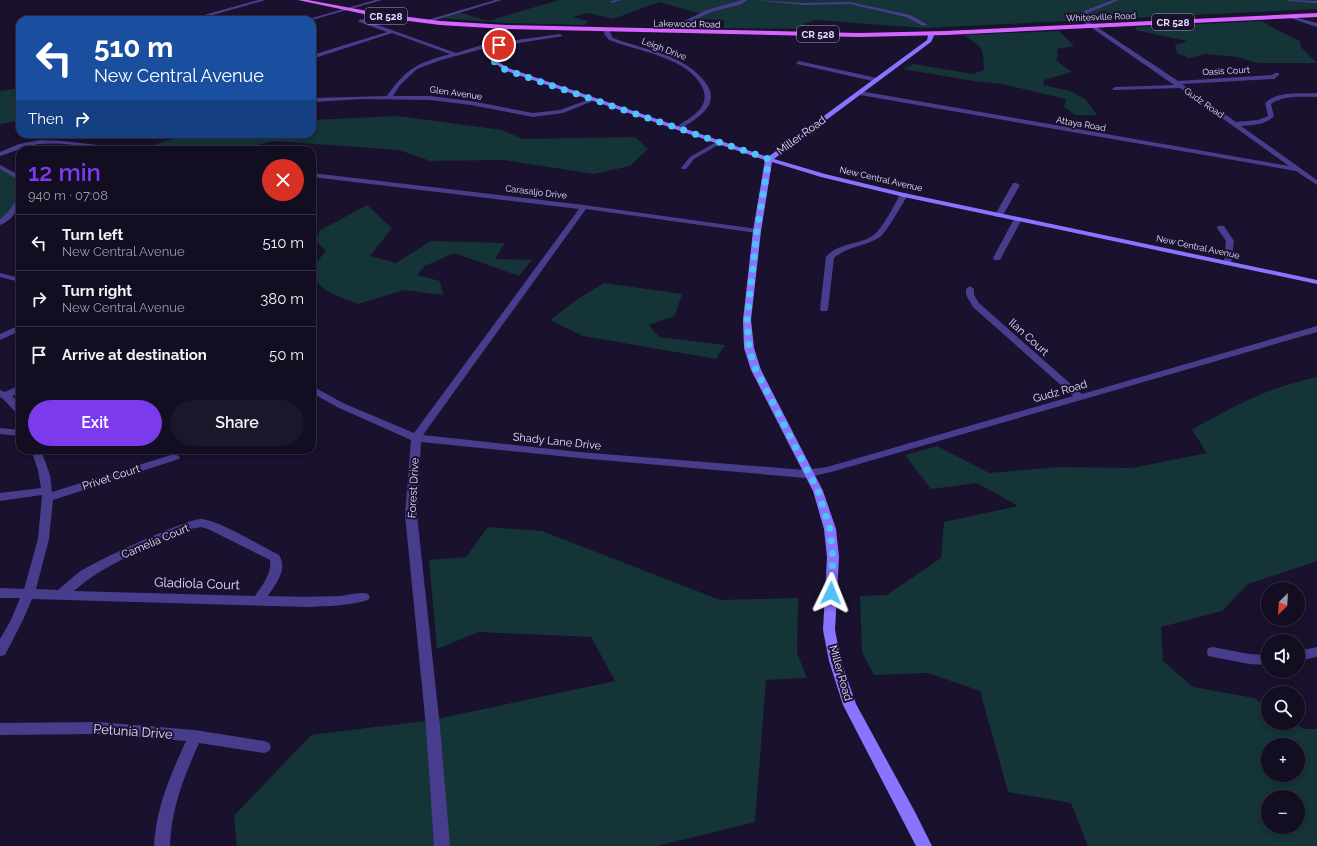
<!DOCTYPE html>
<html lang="en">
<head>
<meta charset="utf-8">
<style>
  body { margin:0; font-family:Raleway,sans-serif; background:#1c162a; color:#f1f3f6; height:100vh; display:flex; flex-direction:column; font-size:15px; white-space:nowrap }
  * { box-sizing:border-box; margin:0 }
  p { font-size:13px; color:#9d9ca5 }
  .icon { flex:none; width:22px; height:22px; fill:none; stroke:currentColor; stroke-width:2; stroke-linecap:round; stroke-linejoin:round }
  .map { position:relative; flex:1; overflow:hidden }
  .drawer { position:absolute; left:16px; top:146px; width:300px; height:308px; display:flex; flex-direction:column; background:#130d22; border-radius:12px; box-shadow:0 2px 6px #0003,0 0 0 1px #322d40 }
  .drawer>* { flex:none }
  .guide { position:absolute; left:16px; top:16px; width:300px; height:122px; border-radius:12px; box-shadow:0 2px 6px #0003,0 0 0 1px #322d40; background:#1a4fa0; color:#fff; overflow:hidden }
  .needle { width:26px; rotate:204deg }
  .controls { position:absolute; left:1261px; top:582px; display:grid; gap:8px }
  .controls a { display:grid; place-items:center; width:44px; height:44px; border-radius:50%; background:#130d22; box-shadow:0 2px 6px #0003,0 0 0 1px #322d40; font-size:20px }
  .pin { position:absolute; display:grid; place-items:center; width:34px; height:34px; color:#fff; margin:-17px; border:2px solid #fff; border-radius:50%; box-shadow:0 1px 4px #0007 }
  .me { position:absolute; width:44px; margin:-22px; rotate:2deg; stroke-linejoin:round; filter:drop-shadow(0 0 3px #0008) }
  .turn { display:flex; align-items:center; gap:14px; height:84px; padding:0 12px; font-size:18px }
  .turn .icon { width:52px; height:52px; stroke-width:2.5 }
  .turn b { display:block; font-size:28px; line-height:34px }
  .then { display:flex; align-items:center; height:38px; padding:0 12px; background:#0003; gap:8px; font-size:15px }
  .round { display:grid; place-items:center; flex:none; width:42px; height:42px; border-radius:21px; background:#1c162a }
  .head { display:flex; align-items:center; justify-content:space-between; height:68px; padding:0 12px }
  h1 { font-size:24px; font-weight:600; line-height:30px; color:#7c3aed }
  .button { display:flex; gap:8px; margin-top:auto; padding:8px 12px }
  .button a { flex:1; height:46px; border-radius:24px; background:#7c3aed; color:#fff; font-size:16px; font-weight:600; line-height:46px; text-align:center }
  .button a+a { background:#1c162a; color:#f1f3f6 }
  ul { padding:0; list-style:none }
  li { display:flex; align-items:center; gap:12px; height:56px; padding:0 12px; border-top:1px solid #322d40 }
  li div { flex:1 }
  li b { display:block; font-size:15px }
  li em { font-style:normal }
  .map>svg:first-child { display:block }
</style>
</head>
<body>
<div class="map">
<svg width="1317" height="846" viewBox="0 0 1317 846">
  <rect width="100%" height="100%" fill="#19112d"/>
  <path fill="#143437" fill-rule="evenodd" d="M559,0H1317V9L923,28L815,20L804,24L805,29L724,28V20L690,19L701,14L659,2L613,19L589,13L573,17L588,21L585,25L507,23L440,18L458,12L488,21Z
    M1262,21L1277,30L1300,41L1301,47L1317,63H1258L1237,57L1205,54L1189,58L1177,53L1175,45L1187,41L1135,30L1136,27Z
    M1059,31L1074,46L1057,49L1058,56L1056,60L1072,72L1044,80L1043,85L1070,91L1085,99L1097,115H1075L1064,107L1066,99L1002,84L973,81L903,69L914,64L973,74L984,70C983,47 983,47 963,35Z
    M20,88V121L0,124V91Z
    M397,116L502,130L523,139L635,137L648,149L630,166L594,174L503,160L430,161L399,150L274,141L234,150H138L175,138L177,134H312V120Z
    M0,167L19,178L20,181V201L18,205L0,223Z
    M367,205L392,228L370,256L396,263L431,241L505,243L495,259L532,260L519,276L454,253L425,266L417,275L440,281L443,295L404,290L358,304C341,297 312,290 312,267L326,251L316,241L319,231Z
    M604,283L682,294L675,316L649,325L659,337L725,345L716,359L583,336L550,320L579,298Z
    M1317,377V561L1248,584L1222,611L1161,627L1163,661L1193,687L1254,698L1268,707V723H1295L1304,729H1317V846H1088L1071,803L1008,792L980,691L928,673L874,675L862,652L860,596L887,595L941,558L944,522L1018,506L977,483L931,489L905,455L937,446L989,473L1058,467L1132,468L1207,453L1192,430C1231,407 1272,386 1317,377ZM1268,745H1298V775H1268ZM1268,797H1298V827H1268Z
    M488,527L542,531L720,600L798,598L797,653L807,678L766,680L755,822L657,846H237L234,816L311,735L432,720L615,681L591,637L479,632L437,649L429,560L466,557Z"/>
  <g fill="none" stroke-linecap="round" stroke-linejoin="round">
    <path fill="#483c8c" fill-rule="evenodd" d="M258,0H266L195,20H186Z
      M375,0H382L312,20H305Z
      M495,0H502L429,22L424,21Z
      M614,0H621L612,3L610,2Z
      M742,0H747L742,4L711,12L668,32L663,31L707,10Z
      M751,0L804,3L850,2L910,15L928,25L923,26L906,17L850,4L804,5Z
      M1113,0H1119L1090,12L1082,17L1178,81L1272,75L1275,73H1279V75L1274,79L1182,84L1236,122L1258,120L1268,116L1265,103C1278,90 1301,94 1317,93V97C1302,97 1284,95 1271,104L1274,116C1266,125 1252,125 1241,126L1317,180V185L1296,171L860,95L857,93L860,91L1289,166L1180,88L1113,90L1112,89L1115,87L1174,85L1076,17L1086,10Z
      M1287,0L1317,1V3L1289,1Z
      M1290,16L1317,23V27L1290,18Z
      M361,19L456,53L482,45L560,34L563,36L482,49L441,60L417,69L400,85L393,96H430L471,101L533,113L560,110L593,98L598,99L563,113L533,117L471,105L430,100L364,99L312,102V98L387,96C406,68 418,63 450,54L392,33L312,59V55L387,32L359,22L358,21Z
      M605,30H609L613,38C644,50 684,54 705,82C722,104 699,117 682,128H678V126C685,121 694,116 700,109C705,103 706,96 703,89C691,58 637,51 609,40L604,34Z
      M799,61L877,78L880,80L877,82L797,64L796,63Z
      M40,140L63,141L123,148L126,150C97,150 68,141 39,144C25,146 13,152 0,156V152L19,144Z
      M718,141L723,142L694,159L686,169H682L681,168L690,157Z
      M0,165L19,175L20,183L12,176L0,169Z
      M312,173L584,205L757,229L761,231L757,233L586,209L423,435L579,452L805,470L827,467L1073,396L973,307L966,295V289L970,286L974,289V295L979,303L1082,394L1317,326V332L831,472L805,478L579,458L421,442L417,515L440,727L450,846H434L426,727L405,515L411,440L337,407L312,393V386L343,403L414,433L579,209L312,177Z
      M1013,183H1016L1020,185L1002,217H996L995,215Z
      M901,193H907L908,195C902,204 887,232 880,237C865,247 847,246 834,258L828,309L827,311H821L820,309L826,257C839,241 862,246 876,233C884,225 895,204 901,193Z
      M17,199H20C20,210 11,221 0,225V219L8,212Z
      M1015,217H1018L1022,219L1001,258L1000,260H994L993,258Z
      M1218,226H1224L1234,241L1231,265H1225L1224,263L1226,241L1217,228Z
      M0,273L20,278V282L0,277Z
      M20,325V331L0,340V334Z
      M20,385V392L12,396L20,404V414C14,413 7,401 0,397V390L5,392Z
      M0,428L20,430V436L0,434Z
      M31,450H41L50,475L52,492L171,455L175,454L180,457L179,459L53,500L49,539L36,589L58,590C65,584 72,578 79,572C94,562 187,518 202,519C220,521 261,546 279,555C288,570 276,583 268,596C292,597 316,597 340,596C349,595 360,591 368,594L370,597L368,600C349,606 327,606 307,607L32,599L23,620L5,655L0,656V639L11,620L20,598H0V588L24,589L38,539L42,495L0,501V493L41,488L38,470ZM201,527L208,529L270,560C272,574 262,585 255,596L74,591C107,562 150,547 190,529Z
      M1213,647L1249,654L1268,655V665L1249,664L1208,656L1207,652L1208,648Z
      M1317,647V657L1298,661V651Z
      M98,722L195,730L264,741L269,743L271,747L269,751L264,753L199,743C184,777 171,809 170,846H154C156,808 170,776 186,741L98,734L0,735V723Z"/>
    <path fill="#8874ff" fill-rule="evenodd" d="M504,26L509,27L495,45L493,54L500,63L508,68L768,157L927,40L928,36L926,33L931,32L934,36L931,42L774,159L825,174L904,193L1317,280V284L904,197L821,177L772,162L761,231L751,320L754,348L761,370L823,491L836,529L839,557L835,630L841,661L856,704L915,812L932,846H916L843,705L829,661L823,630L827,557L824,529L813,491L751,370L744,348L743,320L753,231L765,160L504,70L491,60L487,54L490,45Z"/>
    <path fill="#d764ff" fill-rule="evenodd" d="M298,0H308L378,13L440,21L506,25L859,33L946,31L1317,13V17L946,35L859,37L506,29L440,25L378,17Z"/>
  </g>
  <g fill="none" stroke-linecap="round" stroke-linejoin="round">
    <path stroke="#4fc3f7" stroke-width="7" stroke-dasharray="0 12.6" d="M499,45L491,46C487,58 496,64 506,70L769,159L757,230L747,320L749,348L756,370L818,491L830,529L833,557L831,593"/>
  </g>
  <g text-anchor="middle" stroke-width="4" stroke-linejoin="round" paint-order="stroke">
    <g font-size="9" fill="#e5ddff" stroke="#19112d">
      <text transform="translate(1101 17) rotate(-2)" y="3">Whitesville Road</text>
      <text transform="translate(687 24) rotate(1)" y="3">Lakewood Road</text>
      <text transform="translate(664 49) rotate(21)" y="3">Leigh Drive</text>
      <text transform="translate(1226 71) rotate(-3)" y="3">Oasis Court</text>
      <text transform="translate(456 93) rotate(8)" y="3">Glen Avenue</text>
      <text transform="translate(1204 103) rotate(35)" y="3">Gudz Road</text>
      <text transform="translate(1081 124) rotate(10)" y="3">Attaya Road</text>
      <text transform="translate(881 179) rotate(13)" y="3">New Central Avenue</text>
      <text transform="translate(536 192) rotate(7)" y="3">Carasaljo Drive</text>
      <text transform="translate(1198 247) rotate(12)" y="3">New Central Avenue</text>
    </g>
    <g fill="#19112d" stroke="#a8a0c0" stroke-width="1">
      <rect x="365" y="8" width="42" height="16" rx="3"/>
      <rect x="1152" y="14" width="42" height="16" rx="3"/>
      <rect x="797" y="26" width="42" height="16" rx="3"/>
    </g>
    <g font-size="10" font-weight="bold" fill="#e5ddff">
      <text x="386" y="20">CR 528</text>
      <text x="1173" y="26">CR 528</text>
      <text x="818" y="38">CR 528</text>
    </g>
    <g font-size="11" fill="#e5ddff" stroke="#19112d">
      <text transform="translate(801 135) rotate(-36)" y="4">Miller Road</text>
      <text transform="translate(1029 337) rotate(42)" y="4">Ilan Court</text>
      <text transform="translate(1060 391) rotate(-16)" y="4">Gudz Road</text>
      <text transform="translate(557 441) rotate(6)" y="4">Shady Lane Drive</text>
      <text transform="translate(111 477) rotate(-18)" y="4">Privet Court</text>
      <text transform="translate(413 488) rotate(-87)" y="4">Forest Drive</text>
      <text transform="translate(155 541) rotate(-23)" y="4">Camelia Court</text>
      <text transform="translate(841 673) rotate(74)" y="4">Miller Road</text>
    </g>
    <g font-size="13" fill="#e5ddff" stroke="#19112d">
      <text transform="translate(197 583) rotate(2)" y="5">Gladiola Court</text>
      <text transform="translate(133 731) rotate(4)" y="5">Petunia Drive</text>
    </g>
  </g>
</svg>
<div class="controls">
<a><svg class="needle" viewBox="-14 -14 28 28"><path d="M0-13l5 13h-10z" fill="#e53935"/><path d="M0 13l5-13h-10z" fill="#9d9ca5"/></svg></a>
<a><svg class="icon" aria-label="sound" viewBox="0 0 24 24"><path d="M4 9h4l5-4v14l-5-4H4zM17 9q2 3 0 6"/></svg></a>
<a><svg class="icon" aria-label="search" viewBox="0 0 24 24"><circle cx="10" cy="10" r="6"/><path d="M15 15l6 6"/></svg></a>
<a>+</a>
<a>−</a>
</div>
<div class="pin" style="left:499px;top:45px;background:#d93025"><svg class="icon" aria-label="arrive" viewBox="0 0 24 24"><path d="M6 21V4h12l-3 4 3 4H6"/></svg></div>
<svg class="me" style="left:831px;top:593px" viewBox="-20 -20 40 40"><path d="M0-17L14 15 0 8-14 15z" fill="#4fc3f7" stroke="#fff" stroke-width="4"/></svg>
<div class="guide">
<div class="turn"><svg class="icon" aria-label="left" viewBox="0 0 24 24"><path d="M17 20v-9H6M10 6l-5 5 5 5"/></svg><div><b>510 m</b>New Central Avenue</div></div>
<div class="then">Then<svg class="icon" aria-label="right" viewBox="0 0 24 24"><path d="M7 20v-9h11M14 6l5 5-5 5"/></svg></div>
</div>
<section class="drawer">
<div class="head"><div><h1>12 min</h1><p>940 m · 07:08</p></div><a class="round" style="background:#d93025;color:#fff"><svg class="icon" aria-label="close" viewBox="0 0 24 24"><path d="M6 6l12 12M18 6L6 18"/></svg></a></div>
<ul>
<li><svg class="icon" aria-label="left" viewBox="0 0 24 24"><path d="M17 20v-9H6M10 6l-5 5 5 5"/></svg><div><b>Turn left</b><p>New Central Avenue</p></div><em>510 m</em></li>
<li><svg class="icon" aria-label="right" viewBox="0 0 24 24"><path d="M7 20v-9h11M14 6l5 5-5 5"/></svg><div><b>Turn right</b><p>New Central Avenue</p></div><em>380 m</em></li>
<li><svg class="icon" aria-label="arrive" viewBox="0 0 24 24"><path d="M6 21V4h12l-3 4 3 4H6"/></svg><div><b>Arrive at destination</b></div><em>50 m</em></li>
</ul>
<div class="button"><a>Exit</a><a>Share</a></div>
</section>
</div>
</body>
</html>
